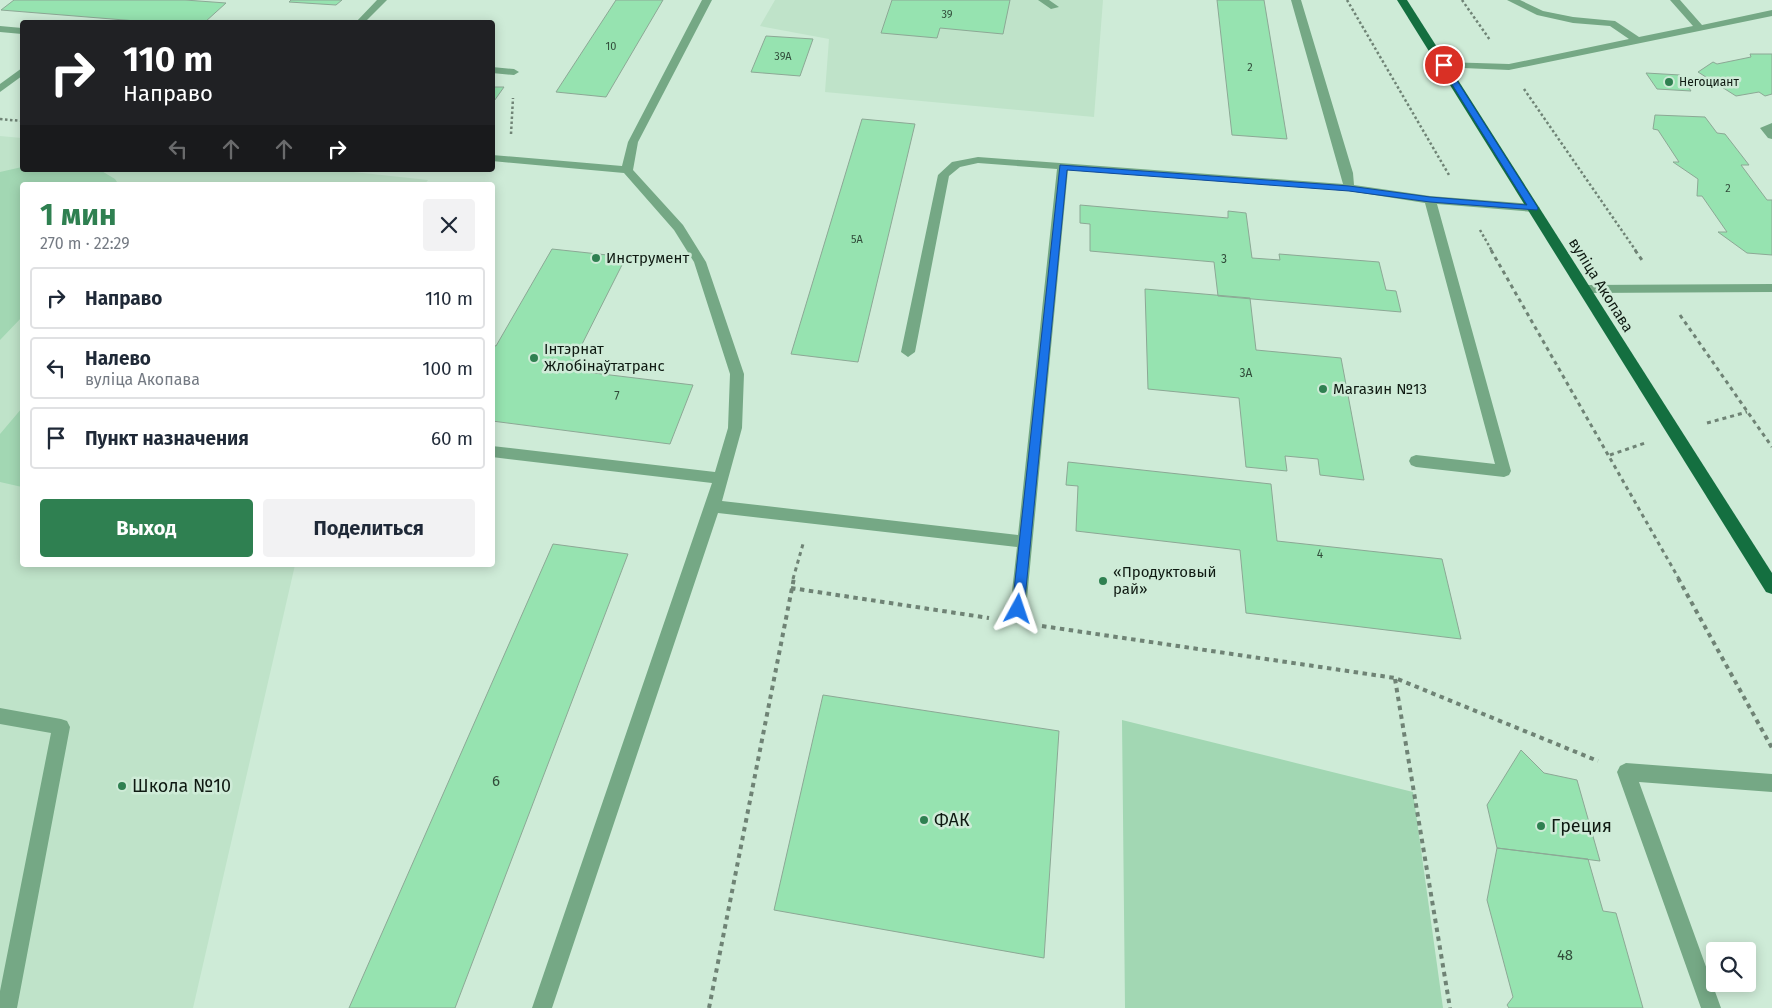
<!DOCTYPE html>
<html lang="ru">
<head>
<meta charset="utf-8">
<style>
  body { margin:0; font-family:"Fira Sans",sans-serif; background:#f2f2f3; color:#1f2937; height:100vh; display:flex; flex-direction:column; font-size:19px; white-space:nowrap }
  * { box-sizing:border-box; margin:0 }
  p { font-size:16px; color:#747a83 }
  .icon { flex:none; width:28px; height:28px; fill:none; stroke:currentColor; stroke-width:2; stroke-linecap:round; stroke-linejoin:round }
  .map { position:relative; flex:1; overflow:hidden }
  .details { position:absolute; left:20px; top:182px; width:475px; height:385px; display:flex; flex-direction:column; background:#fff; border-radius:5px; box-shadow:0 2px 12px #0003 }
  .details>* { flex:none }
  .banner { position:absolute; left:20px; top:20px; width:475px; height:152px; border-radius:5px; box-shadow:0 2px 12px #0003; background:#202124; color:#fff; overflow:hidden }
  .fabs { position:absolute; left:1706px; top:942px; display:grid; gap:10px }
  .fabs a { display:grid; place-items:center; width:50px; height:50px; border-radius:5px; background:#fff; box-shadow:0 2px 12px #0003; font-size:25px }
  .pin { position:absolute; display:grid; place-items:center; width:42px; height:42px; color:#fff; margin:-21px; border:2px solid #fff; border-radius:50%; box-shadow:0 1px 5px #0007 }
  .me { position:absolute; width:55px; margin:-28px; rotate:5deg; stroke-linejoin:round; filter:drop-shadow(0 0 4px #0008) }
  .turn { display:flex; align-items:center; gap:18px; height:105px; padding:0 20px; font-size:22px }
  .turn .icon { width:65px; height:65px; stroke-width:2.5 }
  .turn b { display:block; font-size:35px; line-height:42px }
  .lanes { display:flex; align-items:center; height:48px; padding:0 20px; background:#0003; justify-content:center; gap:25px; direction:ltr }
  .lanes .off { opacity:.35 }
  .round { display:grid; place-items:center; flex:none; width:52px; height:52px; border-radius:5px; background:#f2f2f3 }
  .head { display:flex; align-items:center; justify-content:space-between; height:85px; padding:0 20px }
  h1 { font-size:30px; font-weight:700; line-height:38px; color:#2f8051 }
  .cta { display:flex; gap:10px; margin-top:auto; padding:10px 20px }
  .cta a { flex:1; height:58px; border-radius:5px; background:#2f8051; color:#fff; font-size:20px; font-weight:700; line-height:58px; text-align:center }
  .cta a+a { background:#f2f2f3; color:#1f2937 }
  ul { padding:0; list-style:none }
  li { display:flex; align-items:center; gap:15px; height:62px; margin:0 10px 8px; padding:0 10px; border:2px solid #e0e1e3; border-radius:5px }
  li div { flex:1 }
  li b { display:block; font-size:19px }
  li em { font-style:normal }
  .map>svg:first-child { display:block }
</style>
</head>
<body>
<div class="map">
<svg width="1772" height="1008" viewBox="0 0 1772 1008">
  <rect width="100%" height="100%" fill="#ceebd7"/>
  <path fill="#bfe3c9" d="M775,0H1103L1094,117L825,92L829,39L760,26Z
    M0,136L22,138V170H335L428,180L424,185H22V565H295L193,1008H0Z"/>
  <path fill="#a2d7b3" d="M22,167V170H100L115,179L119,185H22V317L0,340V172Z
    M22,408V487L0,482V434Z
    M1122,720L1413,792L1443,1008H1125Z"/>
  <path fill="#96e3b0" stroke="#8ca895" d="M14,0H185L226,3L205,22H149L1,10Z
    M291,0H342L336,5L289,2Z
    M616,0H663L606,97L556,92Z
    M892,0H1010L1003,34L940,28L937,38L881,33Z
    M1217,0H1264L1287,139L1232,135Z
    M766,36L813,39L800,76L751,72Z
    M1750,54H1772V94L1765,96L1759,92L1736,96L1698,72L1713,62L1717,64L1751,57Z
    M1646,73L1680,75L1691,91L1657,89Z
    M492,87H504L492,104Z
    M1655,115L1705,117L1717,133L1725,134L1749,165H1741L1767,200H1772V255L1747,253L1718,232H1727L1702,196H1697L1698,179L1673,162H1679L1658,130L1653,129Z
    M862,119L915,124L858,362L791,354Z
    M1080,205L1228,218V211L1246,213L1252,258L1280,260L1279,254L1379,262L1386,290L1396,291L1401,312L1218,296L1214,262L1090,251V224L1080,223Z
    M552,249L626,257L569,370L693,385L670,444L492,421V345L496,346Z
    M1145,289L1250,298L1256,350L1341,358L1364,480L1320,475L1318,459L1285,456L1287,471L1246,467L1239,398L1148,389Z
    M1068,462L1271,484L1277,541L1442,559L1461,639L1246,613L1240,550L1076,531L1078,486L1066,485Z
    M553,544L628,554L455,1008H349Z
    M823,695L1059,731L1044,958L774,910Z
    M1521,750L1544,773L1577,780L1600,861L1497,848L1487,805Z
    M1497,848L1588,859L1603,911L1616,913L1643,1008H1509L1507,1005L1513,997L1487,900Z"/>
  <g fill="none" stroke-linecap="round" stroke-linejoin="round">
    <path stroke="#6f8375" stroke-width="2.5" stroke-dasharray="2.5 2.5" stroke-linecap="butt" d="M1347,0L1449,175
      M1462,0L1490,40
      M1524,89L1636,251
      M0,119L22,121
      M511,134L513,98
      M1480,230L1492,251"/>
    <path stroke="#6f8375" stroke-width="3" stroke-dasharray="4 4" stroke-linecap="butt" d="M1491,250L1679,579
      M1635,250L1644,263
      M1680,315L1772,447
      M1707,423L1747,412
      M1610,455L1645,443
      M793,579L803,544"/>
    <path stroke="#6f8375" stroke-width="4" stroke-dasharray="4.5 4.5" stroke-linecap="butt" d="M1678,578L1772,748
      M791,588L989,618
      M1042,626L1395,678L1598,761
      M1395,679L1450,1008
      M709,1008L794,578"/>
    <path fill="#75a885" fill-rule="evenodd" d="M377,0H387L365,22H356Z
      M702,0H712L638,142L633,170L683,225L706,262L744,374L742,428L722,501L1018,535L1057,169L978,163L960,167L949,176L915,352L908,357L901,352L938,175L952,162L978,157L1343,184L1291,0H1301L1353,173L1354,185L1430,196L1534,204L1540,208L1534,212L1437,204L1511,471L1509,475L1504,477L1416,467L1411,465L1409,461L1411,457L1416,455L1495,464L1425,203L1349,191L1068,170L1026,609L1024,614L1018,616L1012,614L1010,609L1017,547L718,513L552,1008H532L712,483L492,457V446L715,472L728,428L730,374L694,262L674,230L624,173L492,161V155L622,166L628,142Z
      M1038,0H1049L1059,7L1051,9Z
      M1507,0H1520L1543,11L1573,17L1615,21L1639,37L1693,26L1670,0H1680L1702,25L1772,10V16L1509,70L1440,67L1439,65L1444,62L1509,64L1629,39L1610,26L1573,23L1537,15Z
      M0,26L22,28V34L0,32Z
      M492,67L514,69L519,72L514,75L492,73Z
      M22,68V76L0,92V84Z
      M1772,123V139L1768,138L1760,128Z
      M1772,284V292L1585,293L1579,289L1585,285Z
      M0,708L61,719L67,721L70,727L17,1008H0V991L51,733L0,724Z
      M1626,763L1772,774V792L1639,782L1721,1008H1701L1617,772L1620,766Z"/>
    <path fill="#146f40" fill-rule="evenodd" d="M1397,0H1407L1772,573V594L1766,592Z"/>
  </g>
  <path fill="#1a73e8" stroke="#114b97" d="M1444,63L1447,65L1538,208L1537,210L1430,202L1349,191L1067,170L1024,609L1018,615L1014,613L1012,609L1060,165L1349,186L1430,197L1527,205L1440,65Z"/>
  <g fill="#2f8051" stroke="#ceebd7" stroke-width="2">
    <circle cx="1669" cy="82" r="5"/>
    <circle cx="596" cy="258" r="5"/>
    <circle cx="534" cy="358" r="5"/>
    <circle cx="1323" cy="389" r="5"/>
    <circle cx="1103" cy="581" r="5"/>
    <circle cx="122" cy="786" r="5"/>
    <circle cx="924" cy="820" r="5"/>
    <circle cx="1541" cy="826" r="5"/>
  </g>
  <g text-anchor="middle" stroke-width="5" stroke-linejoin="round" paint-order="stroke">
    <g font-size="11" fill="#314c3a">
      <text x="947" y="18">39</text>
      <text x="611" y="50">10</text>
      <text x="783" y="60">39А</text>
      <text x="1250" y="71">2</text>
      <text x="1728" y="192">2</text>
      <text x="857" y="243">5А</text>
    </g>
    <g font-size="12" fill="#0f1a12" stroke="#ceebd7" text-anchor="start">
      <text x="1679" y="86">Негоциант</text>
    </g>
    <g font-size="12" fill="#314c3a">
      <text x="1224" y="263">3</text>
      <text x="1246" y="377">3А</text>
      <text x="617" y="400">7</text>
      <text x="1320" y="558">4</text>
    </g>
    <g font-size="15" fill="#0f1a12" stroke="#ceebd7" text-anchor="start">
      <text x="606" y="263">Инструмент</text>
      <text x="544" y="354">Інтэрнат<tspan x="544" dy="17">Жлобінаўтатранс</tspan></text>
      <text x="1333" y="394">Магазин №13</text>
      <text x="1113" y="577">«Продуктовый<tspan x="1113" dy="17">рай»</tspan></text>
    </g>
    <g font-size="15" fill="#0f1a12" stroke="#ceebd7">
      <text transform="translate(1601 285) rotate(58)" y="5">вуліца Акопава</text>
    </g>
    <g font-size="15" fill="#314c3a">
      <text x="496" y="786">6</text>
      <text x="1565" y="960">48</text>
    </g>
    <g font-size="18" fill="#0f1a12" stroke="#ceebd7" text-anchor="start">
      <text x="132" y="792">Школа №10</text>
      <text x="934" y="826">ФАК</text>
      <text x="1551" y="832">Греция</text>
    </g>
  </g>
</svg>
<div class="fabs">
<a><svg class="icon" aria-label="search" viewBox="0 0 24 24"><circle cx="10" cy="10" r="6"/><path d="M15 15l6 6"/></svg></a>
</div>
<div class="pin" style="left:1444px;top:65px;background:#d93025"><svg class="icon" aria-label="arrive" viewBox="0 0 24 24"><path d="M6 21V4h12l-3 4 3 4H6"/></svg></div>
<svg class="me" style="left:1018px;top:609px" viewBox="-20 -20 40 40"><path d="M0-17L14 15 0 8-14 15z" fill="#1a73e8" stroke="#fff" stroke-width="4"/></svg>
<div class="banner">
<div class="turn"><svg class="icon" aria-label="right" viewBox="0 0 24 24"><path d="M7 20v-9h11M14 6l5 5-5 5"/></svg><div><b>110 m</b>Направо</div></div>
<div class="lanes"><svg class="icon off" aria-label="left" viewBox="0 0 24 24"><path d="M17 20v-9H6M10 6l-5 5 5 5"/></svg><svg class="icon off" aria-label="ahead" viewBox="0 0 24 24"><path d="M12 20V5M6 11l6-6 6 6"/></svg><svg class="icon off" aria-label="ahead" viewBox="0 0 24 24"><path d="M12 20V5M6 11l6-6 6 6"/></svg><svg class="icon" aria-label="right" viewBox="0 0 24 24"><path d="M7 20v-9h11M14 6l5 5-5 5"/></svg></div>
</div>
<section class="details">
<div class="head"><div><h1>1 мин</h1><p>270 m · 22:29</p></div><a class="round"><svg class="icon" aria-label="close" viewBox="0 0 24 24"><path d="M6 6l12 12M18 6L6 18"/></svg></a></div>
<ul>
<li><svg class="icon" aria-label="right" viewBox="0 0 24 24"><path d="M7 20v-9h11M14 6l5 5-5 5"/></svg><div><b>Направо</b></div><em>110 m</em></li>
<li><svg class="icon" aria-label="left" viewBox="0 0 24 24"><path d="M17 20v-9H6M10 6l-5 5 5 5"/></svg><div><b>Налево</b><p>вуліца Акопава</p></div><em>100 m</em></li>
<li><svg class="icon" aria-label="arrive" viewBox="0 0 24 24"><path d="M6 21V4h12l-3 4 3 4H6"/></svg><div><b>Пункт назначения</b></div><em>60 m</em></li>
</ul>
<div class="cta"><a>Выход</a><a>Поделиться</a></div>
</section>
</div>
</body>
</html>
